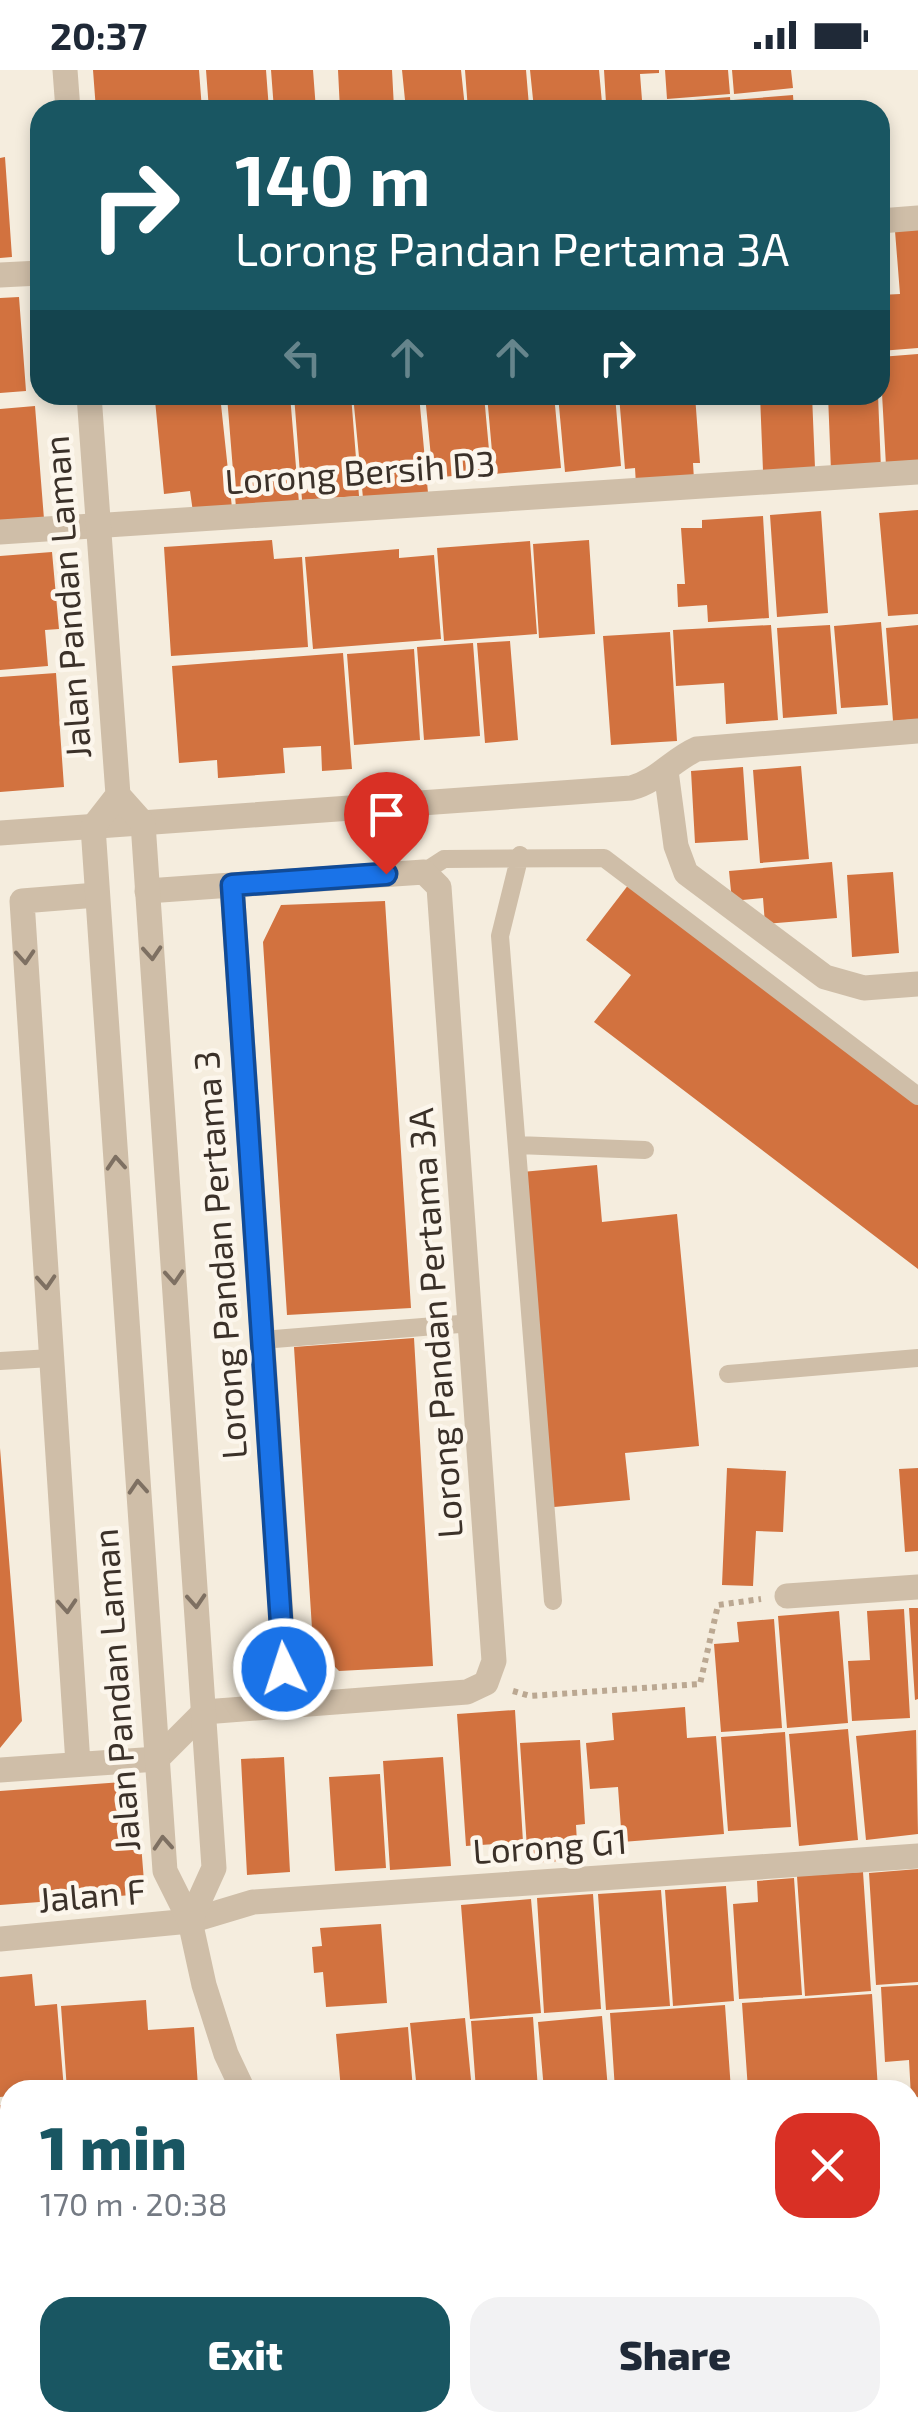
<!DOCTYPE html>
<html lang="en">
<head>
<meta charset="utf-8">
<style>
  body { margin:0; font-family:"Exo 2",sans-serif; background:#f2f2f3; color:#1f2937; height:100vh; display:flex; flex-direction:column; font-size:38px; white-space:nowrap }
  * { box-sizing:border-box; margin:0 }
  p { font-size:32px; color:#747a83 }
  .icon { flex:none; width:55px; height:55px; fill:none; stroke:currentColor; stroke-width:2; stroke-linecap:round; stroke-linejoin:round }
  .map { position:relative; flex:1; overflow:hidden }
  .sheet { position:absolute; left:0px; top:2010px; width:920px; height:352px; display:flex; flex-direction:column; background:#fff; border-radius:30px 30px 0 0; box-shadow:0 5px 15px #0003 }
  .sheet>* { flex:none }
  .top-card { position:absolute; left:30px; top:30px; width:860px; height:305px; border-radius:30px; box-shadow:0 5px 15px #0003; background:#195662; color:#fff; overflow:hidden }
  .pin { position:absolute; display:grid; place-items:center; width:85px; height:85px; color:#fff; margin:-102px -42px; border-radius:50% 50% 50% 0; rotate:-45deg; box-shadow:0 0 10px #0007 }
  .pin .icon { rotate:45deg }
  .me { position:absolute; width:110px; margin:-55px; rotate:356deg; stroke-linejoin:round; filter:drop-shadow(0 0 8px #0008) }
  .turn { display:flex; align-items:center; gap:35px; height:210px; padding:0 40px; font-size:45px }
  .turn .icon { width:130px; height:130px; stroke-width:2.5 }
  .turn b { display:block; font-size:70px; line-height:85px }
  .lanes { display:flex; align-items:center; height:95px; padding:0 40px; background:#0003; justify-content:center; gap:50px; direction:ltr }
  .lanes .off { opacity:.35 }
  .round { display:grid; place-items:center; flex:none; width:105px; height:105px; border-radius:30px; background:#f2f2f3 }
  .head { display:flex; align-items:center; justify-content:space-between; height:170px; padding:0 40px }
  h1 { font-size:60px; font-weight:800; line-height:75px; color:#195662 }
  .action { display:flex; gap:20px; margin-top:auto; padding:20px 40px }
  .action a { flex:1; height:115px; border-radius:30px; background:#195662; color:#fff; font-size:40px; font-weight:800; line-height:115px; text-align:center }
  .action a+a { background:#f2f2f3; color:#1f2937 }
  .status { display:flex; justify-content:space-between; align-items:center; height:70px; padding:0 50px; background:#fff; direction:ltr }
  .status svg { height:28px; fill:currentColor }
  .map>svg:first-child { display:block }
</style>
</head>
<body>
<div class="status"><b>20:37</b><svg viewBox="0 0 49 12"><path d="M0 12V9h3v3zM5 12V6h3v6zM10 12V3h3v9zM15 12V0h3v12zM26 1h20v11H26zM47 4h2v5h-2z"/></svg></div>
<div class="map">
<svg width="918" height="2361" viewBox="0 0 918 2361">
  <rect width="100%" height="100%" fill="#f5edde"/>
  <path fill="#d2723f" d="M93,0H199L202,40H96Z
    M206,0H266L269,40H209Z
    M271,0H313L316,40H274Z
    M338,0H392L394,38L340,40Z
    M402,0H461L465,38L406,40Z
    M465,0H526L529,36L468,40Z
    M530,0H599L602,33L534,39Z
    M604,0H659V3L640,4L642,30L606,33Z
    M665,0H728L730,24L667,29Z
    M732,0H791L793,18L734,24Z
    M793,25L794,40H734L733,30Z
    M730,27L731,40H670L669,32Z
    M636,35L637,40H606V37Z
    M5,87L12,187L0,188V88Z
    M918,159V278L880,281V225L900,224L895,161Z
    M19,227L26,321L0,323V228Z
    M918,284V394L886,396L880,287Z
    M220,325L232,438L193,442L190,421L164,424L155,330Z
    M236,325H290L299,433L236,438L227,326Z
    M294,325H351L359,426L302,430Z
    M353,325H419L428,423L363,428Z
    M425,325H484L491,402L433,408Z
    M487,325H554L561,398L494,404Z
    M558,325H615L621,396L565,402Z
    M619,325H695L700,393H693L694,410L636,415L635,398L625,399Z
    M760,325H812L815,398L763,401Z
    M828,325H878L881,399L831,401Z
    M35,336L44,449L0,452V339Z
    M918,440V544L888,546L879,443Z
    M821,441L828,543L777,547L770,445Z
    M763,446L769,548L708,552L707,535L678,537L677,514H685L681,458H702V450Z
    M272,470L274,489L302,487L308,577L171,586L164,477Z
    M589,470L595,564L539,568L533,474Z
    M530,471L537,564L444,571L437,478Z
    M399,479V488L434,485L441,569L313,579L305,487Z
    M52,482L59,559L45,560L48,596L0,600V486Z
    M881,552L888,635L841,638L834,556Z
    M771,555L778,650L726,654L724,613L676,616L673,560Z
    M830,555L837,644L783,648L777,558Z
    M918,555V649L893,651L886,558Z
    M670,562L677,671L611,675L603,566Z
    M510,571L518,670L485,673L477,573Z
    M473,573L480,666L424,670L417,577Z
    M414,579L420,670L354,675L347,584Z
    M343,583L352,699L322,701L321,676L283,678L285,703L218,708L217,690L179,693L172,596Z
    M56,603L64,717L0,722V607Z
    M801,696L809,789L760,793L753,700Z
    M743,697L748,770L695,773L691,701Z
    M832,792L837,848L765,854L763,828L732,831L729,801Z
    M893,802L899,883L852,887L847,805Z
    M629,814L918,1035V1199L594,952L631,905L586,870Z
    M385,831L411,1238L287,1245L263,872L281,835Z
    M597,1095L602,1152L677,1144L699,1376L625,1383L630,1430L554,1437L522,1102Z
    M414,1268L433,1596L339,1601L313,1574L294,1277Z
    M0,1378L22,1651L0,1678Z
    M727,1398L786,1401L783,1462L756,1461L753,1516L722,1515Z
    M918,1398V1481L905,1482L899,1399Z
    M909,1538H918V1629L915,1630Z
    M904,1539L910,1648L852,1651L848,1591L870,1590L867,1541Z
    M839,1541L848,1653L787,1658L778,1546Z
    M774,1549L782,1658L721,1662L714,1574L739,1572L737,1552Z
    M685,1637L687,1668L716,1666L724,1764L622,1772L618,1717L590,1719L586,1673L614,1670L612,1643Z
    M515,1640L523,1772L466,1776L457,1644Z
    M848,1659L858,1770L799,1776L789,1664Z
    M916,1660L918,1764L866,1770L856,1666Z
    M785,1662L791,1757L728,1761L721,1667Z
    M580,1670L585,1754L576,1755L578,1790L528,1793L520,1673Z
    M284,1687L290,1802L247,1805L241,1689Z
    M443,1687L451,1796L390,1800L383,1691Z
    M380,1704L386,1798L335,1801L329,1707Z
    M136,1711L145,1824L0,1835V1721Z
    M918,1799V1912L876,1915L869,1803Z
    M863,1802L871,1921L805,1926L797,1806Z
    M794,1808L802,1925L739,1929L733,1834L758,1832L757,1811Z
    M726,1816L734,1931L673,1936L665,1820Z
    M661,1820L670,1936L606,1940L598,1824Z
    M593,1824L601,1939L544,1943L537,1828Z
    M531,1829L541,1943L470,1949L461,1835Z
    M381,1854L387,1933L326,1937L323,1902L314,1903L312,1877L322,1876L320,1858Z
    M32,1904L35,1936L57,1934L64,2020H10V2026L0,2027V1907Z
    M918,1915V2027H911L909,1990L885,1992L881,1917Z
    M872,1924L878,2020H748L742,1933Z
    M146,1930L148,1960L194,1957L198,2017L67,2020L61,1936Z
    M725,1935L731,2020H615L610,1943Z
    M602,1946L608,2020H544L538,1952Z
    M533,1947L538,2020H476L471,1951Z
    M465,1948L472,2020H417L410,1953Z
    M408,1957L413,2020H341L336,1964Z
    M10,2034V2138L0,2139V2035Z
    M918,2112V2309L910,2293V2113Z
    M10,2179V2293H0V2180Z
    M0,2333H3L5,2361H0Z
    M35,2352H60V2361H35Z
    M70,2352H136L137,2361H70Z
    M143,2352H204L205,2361H144Z
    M449,2352H537L521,2361H453Z
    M599,2352H655L658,2359L582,2361Z
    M710,2352H837L841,2361H714Z"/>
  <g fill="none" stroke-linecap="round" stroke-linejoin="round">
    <path stroke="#bba892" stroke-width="6" stroke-dasharray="5 5" stroke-linecap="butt" d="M513,1621L530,1626L700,1614L718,1535L761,1529"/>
    <path stroke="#cfbea8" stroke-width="18" d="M520,785L500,866L553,1531
      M424,802L444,789L604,788L918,1026
      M517,1075L645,1080
      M262,1270L472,1253
      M0,1291L51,1288
      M728,1304L918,1288
      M685,2352L690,2361"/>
    <path stroke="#cfbea8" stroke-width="25" d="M880,151L918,148
      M0,205L40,203
      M0,462L918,402
      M666,701L676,776L686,803L825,907L864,918L918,914
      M0,763L631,718C658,711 672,690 697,679L918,661
      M147,821L232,815L287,1636
      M787,1526L918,1517
      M78,1694L22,831L97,825
      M0,1700L157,1689L204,1642L467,1622L486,1613L494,1591L439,817L424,802L232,815
      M0,1869L190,1851L253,1832L918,1786
      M910,2055L918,2054
      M0,2161L10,2160
      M910,2349L916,2361"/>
    <path stroke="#cfbea8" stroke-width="25" d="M65,0L68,40
      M89,325L118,725L143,753L214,1798L190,1851
      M118,725L93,757L165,1801L190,1851L204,1915L226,1984L243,2020
      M409,2352L413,2361"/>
  </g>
  <defs><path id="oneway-chevron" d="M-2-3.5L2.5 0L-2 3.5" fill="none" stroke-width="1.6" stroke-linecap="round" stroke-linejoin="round" transform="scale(2.5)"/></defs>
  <g stroke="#7e7062">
    <use href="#oneway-chevron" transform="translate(152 883) rotate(86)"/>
    <use href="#oneway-chevron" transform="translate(25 887) rotate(86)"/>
    <use href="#oneway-chevron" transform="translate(116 1093) rotate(-94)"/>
    <use href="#oneway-chevron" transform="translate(174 1207) rotate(86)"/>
    <use href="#oneway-chevron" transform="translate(46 1212) rotate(86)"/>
    <use href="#oneway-chevron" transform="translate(138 1417) rotate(-94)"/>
    <use href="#oneway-chevron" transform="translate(196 1531) rotate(86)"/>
    <use href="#oneway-chevron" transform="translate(67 1536) rotate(86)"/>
    <use href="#oneway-chevron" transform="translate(163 1773) rotate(-94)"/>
  </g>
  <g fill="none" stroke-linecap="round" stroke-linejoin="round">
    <defs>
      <path id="route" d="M284,1599L232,815L386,804"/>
    </defs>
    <use href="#route" stroke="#114b97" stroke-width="25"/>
    <use href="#route" stroke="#1a73e8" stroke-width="18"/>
  </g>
  <g text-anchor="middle" stroke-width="9" stroke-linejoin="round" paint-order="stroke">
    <g font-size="35" fill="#3b3129" stroke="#fcf6ec">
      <text transform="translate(360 403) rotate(-4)" y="12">Lorong Bersih D3</text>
      <text transform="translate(68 527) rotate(-94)" y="12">Jalan Pandan Laman</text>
      <text transform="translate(221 1185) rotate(-94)" y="12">Lorong Pandan Pertama 3</text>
      <text transform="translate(436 1253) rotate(-94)" y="12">Lorong Pandan Pertama 3A</text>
      <text transform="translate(117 1620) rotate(-94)" y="12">Jalan Pandan Laman</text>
      <text transform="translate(550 1777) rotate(-4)" y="12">Lorong G1</text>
      <text transform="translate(92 1826) rotate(-5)" y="12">Jalan F</text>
    </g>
  </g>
</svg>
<div class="pin" style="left:386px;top:804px;background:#d93025"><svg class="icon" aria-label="arrive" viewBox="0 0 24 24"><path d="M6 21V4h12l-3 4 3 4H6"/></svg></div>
<svg class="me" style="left:284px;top:1599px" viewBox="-20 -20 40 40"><circle r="17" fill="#1a73e8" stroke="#fff" stroke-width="3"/><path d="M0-11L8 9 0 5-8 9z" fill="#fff"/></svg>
<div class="top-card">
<div class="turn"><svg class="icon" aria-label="right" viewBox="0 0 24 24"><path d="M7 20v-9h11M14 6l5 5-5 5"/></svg><div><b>140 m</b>Lorong Pandan Pertama 3A</div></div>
<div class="lanes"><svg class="icon off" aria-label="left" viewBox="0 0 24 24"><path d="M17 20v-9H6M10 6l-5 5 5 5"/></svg><svg class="icon off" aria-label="ahead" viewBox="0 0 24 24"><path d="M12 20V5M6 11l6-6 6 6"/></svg><svg class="icon off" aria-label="ahead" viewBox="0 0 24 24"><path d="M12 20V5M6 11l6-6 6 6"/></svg><svg class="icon" aria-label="right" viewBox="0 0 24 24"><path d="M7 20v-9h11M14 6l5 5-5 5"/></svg></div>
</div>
<section class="sheet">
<div class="head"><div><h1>1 min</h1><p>170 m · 20:38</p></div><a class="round" style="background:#d93025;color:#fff"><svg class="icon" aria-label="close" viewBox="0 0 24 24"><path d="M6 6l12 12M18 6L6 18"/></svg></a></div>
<div class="action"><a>Exit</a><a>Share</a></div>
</section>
</div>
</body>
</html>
